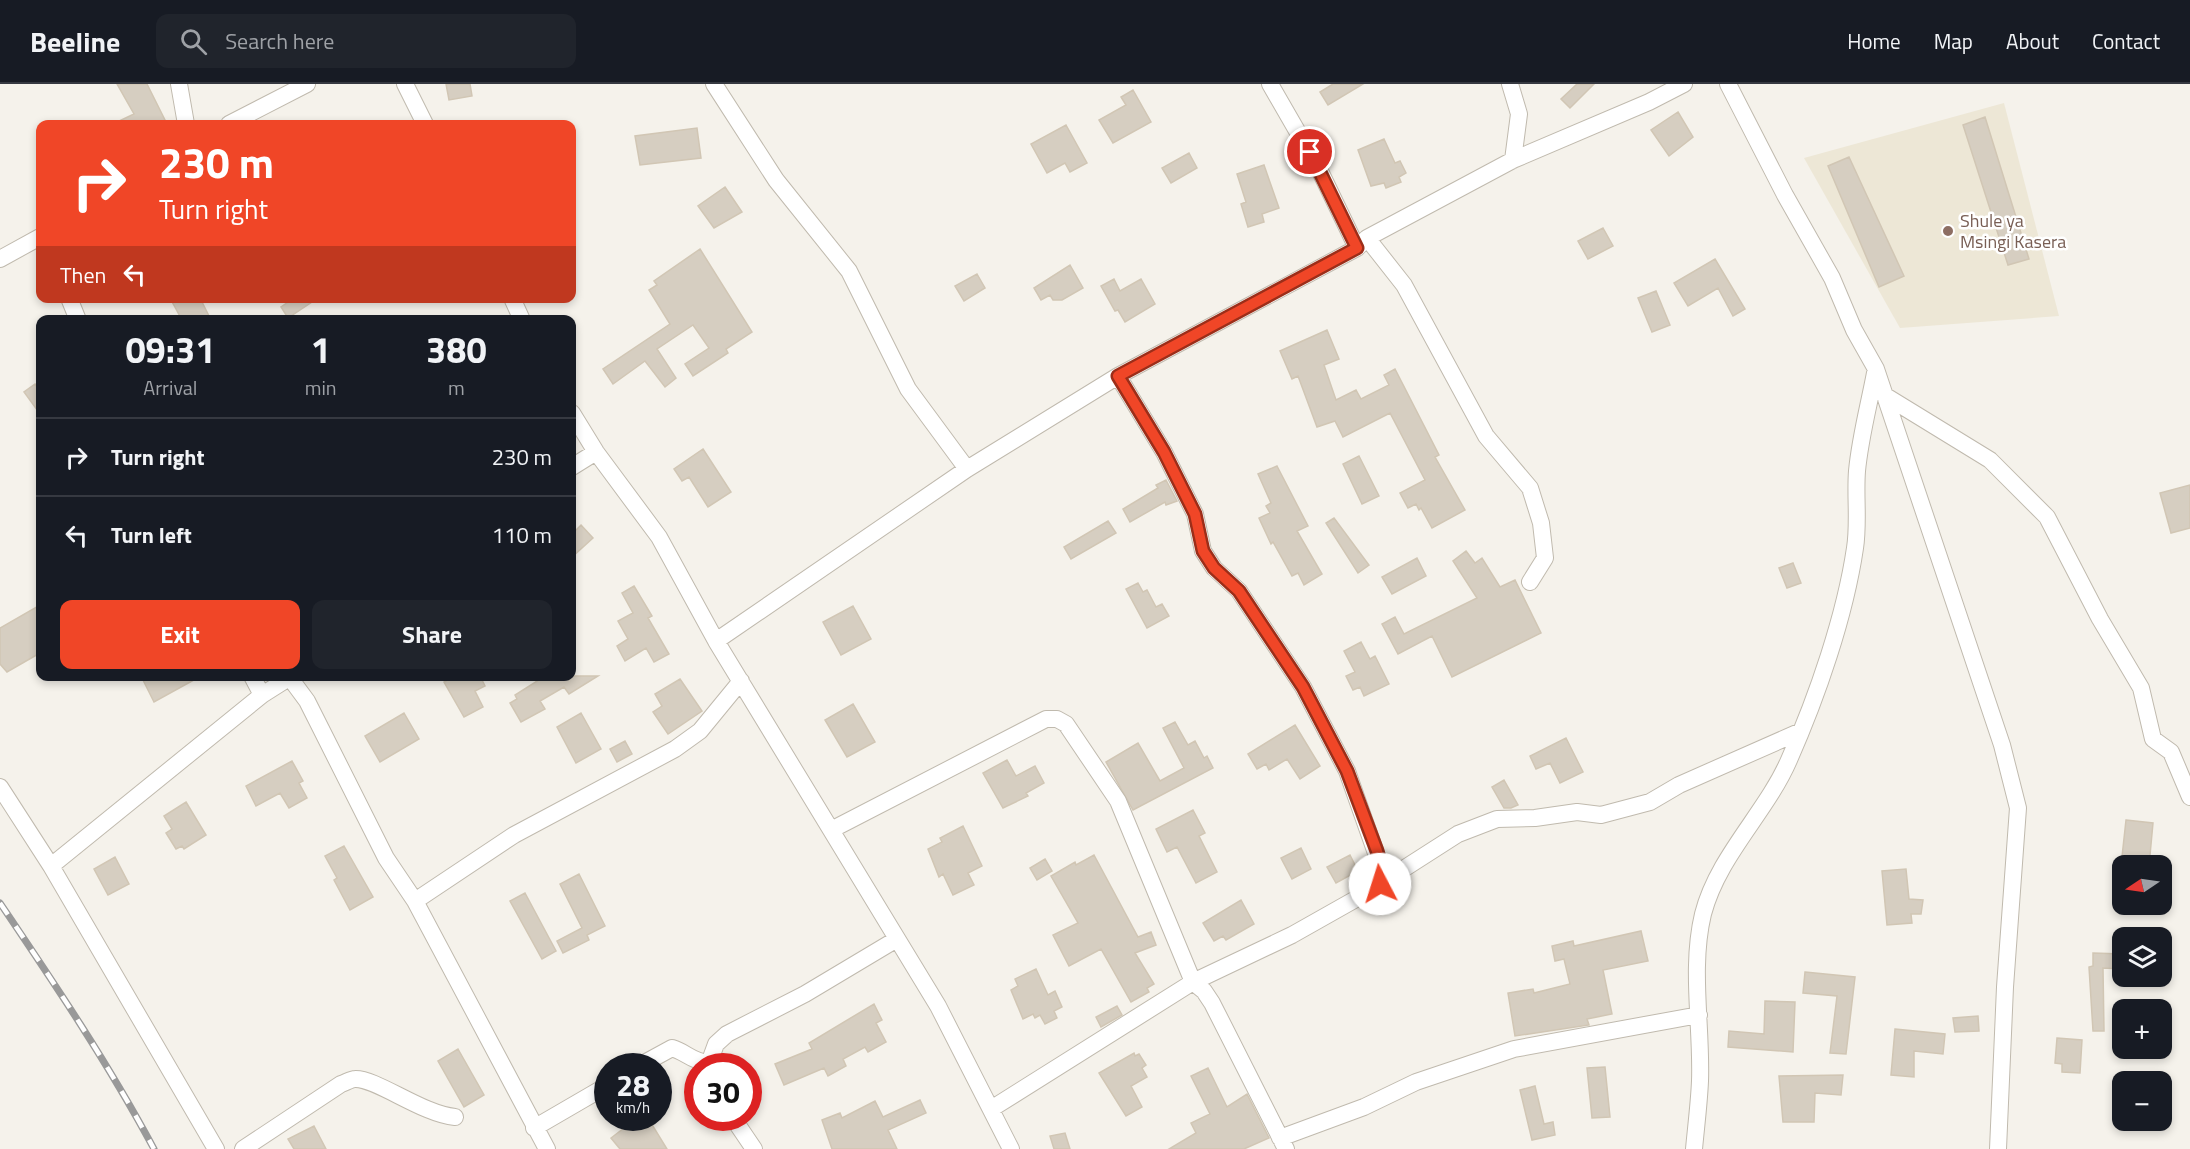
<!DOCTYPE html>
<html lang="en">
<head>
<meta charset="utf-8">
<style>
  body { margin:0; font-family:"Titillium Web",sans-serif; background:#20242c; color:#f1f3f6; height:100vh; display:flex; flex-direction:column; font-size:22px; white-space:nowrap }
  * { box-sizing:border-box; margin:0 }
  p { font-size:20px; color:#9ea1a6 }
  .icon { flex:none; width:33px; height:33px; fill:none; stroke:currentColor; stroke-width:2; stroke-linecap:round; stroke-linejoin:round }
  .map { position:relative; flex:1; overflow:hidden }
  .panel { position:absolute; left:36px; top:231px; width:540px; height:366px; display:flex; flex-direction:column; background:#171b24; border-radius:12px; box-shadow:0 3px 9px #0003 }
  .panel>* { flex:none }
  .top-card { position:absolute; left:36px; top:36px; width:540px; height:183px; border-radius:12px; box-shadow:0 3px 9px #0003; background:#f04627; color:#fff; overflow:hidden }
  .needle { width:39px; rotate:257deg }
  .buttons { position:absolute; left:2112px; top:771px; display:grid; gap:12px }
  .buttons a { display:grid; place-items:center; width:60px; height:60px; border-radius:12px; background:#171b24; box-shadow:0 3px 9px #0003; font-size:30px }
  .speed { position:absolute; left:594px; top:969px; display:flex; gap:12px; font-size:30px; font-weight:700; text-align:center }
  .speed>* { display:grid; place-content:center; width:78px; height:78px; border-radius:50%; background:#171b24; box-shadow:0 3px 9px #0003; line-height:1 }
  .speed small { font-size:15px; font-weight:400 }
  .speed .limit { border:9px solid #d22; background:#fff; color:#111 }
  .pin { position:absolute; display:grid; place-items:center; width:51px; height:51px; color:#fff; margin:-26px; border:3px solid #fff; border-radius:50%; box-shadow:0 2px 6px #0007 }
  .me { position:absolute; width:66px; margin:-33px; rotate:355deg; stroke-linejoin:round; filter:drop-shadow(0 0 4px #0008) }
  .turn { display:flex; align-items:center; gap:21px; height:126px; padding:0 24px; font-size:27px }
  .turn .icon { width:78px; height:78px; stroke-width:2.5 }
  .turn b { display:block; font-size:42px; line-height:51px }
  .then { display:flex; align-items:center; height:57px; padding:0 24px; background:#0003; gap:12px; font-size:22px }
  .eta { display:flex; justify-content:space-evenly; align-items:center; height:102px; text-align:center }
  .eta b { font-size:36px; font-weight:700; line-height:42px }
  .cta { display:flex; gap:12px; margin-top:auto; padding:12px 24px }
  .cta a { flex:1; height:69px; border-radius:12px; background:#f04627; color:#fff; font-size:24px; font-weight:700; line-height:69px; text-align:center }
  .cta a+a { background:#20242c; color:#f1f3f6 }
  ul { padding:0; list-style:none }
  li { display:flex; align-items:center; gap:18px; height:78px; padding:0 24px; border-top:2px solid #363941 }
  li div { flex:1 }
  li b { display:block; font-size:22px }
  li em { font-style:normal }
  header { display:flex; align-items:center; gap:36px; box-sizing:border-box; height:84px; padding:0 30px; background:#171b24; border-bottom:2px solid #363941 }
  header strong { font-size:28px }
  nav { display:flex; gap:33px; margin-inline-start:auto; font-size:21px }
  .search { width:420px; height:54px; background:#20242c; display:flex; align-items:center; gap:15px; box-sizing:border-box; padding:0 21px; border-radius:12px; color:#9ea1a6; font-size:22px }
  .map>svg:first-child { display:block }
</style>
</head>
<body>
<header>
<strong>Beeline</strong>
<div class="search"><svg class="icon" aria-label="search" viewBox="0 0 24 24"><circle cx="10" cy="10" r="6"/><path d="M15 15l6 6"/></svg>Search here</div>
<nav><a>Home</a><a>Map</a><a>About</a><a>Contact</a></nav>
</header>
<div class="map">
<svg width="2190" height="1065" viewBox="0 0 2190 1065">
  <rect width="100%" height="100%" fill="#f5f2eb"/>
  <path fill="#ede7d6" d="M2004,19L2059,232L1900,244L1804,74Z"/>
  <path fill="#d6cec1" stroke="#d1c6b4" stroke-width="1.5" d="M117,0H147L167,40H113L134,30Z
    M446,0H470L472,12L449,16Z
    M1333,0H1363L1328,21L1320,8Z
    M1577,0H1594L1570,24L1561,15Z
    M1133,6L1151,38L1113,59L1099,36L1126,21L1121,13Z
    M1678,28L1693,53L1669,72L1651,46Z
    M1985,33L2029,175L2008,181L1963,41Z
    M1066,41L1087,79L1070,88L1065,79L1047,89L1031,60Z
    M697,44L701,74L640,81L635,52Z
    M1384,55L1395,79L1400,77L1406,89L1399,93L1401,98L1386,104L1384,99L1371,102L1358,66Z
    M1189,69L1197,84L1171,99L1162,84Z
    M1849,73L1904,192L1879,203L1828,82Z
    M1264,81L1279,124L1262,130L1264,138L1248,143L1241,120L1246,118L1237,90Z
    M725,103L742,128L714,144L698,122Z
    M1603,144L1613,162L1588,175L1578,157Z
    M700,165L752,248L726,265L728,269L693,292L685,280L709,264L693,241L657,265L676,294L665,303L645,277L613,300L603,285L670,240L649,206L657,201L654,197Z
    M1715,175L1745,225L1733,232L1718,204L1688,222L1674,199Z
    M1070,181L1083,204L1062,216H1053L1050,211L1041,216L1034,204Z
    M977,190L985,204L964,217L955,202Z
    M1114,195L1120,207L1141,195L1155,220L1125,238L1118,226L1115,227L1101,202Z
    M1656,207L1670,241L1652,248L1638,214Z
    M170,214H200L211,236H182Z
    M294,214H318L288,234L281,223Z
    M1327,246L1339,275L1324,281L1336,316L1356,306L1361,315L1389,301L1384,291L1395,285L1439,371L1435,373L1465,426L1432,444L1421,424L1419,426L1416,420L1408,424L1400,409L1425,396L1390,329L1343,353L1335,337L1317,343L1298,292L1292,295L1280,267Z
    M35,300L40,307V330L24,308Z
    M703,365L731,408L708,423L689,393L682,397L674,385Z
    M1359,372L1379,412L1362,420L1343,380Z
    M1277,382L1308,442L1297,447L1322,490L1304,501L1298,489L1292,492L1273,458L1271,460L1259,434L1270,429L1266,422L1271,419L1258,390Z
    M1166,396L1177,417L1166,421L1165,418L1130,438L1123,425L1158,404L1156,401Z
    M2190,401V444L2171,449L2160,409Z
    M1334,434L1369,481L1358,489L1326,439Z
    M1108,437L1116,449L1071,475L1064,463Z
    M581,441L593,454L572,473V450Z
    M1466,467L1475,479L1482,474L1500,503L1515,496L1541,549L1452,593L1432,552L1398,570L1382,540L1395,533L1404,550L1477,514L1453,477Z
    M1417,474L1426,492L1392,510L1382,493Z
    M1793,479L1801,499L1787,504L1779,484Z
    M1138,499L1143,508L1147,506L1156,523L1162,520L1169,532L1147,544L1126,505Z
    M634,502L652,532L648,534L669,570L654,578L646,564L625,577L617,562L628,555L618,537L633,529L622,509Z
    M40,521V569L7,588L0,580V544Z
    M853,522L871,555L841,571L823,538Z
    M1361,558L1370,575L1375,572L1389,600L1364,612L1360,603L1353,606L1346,592L1355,588L1344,567Z
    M141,592H201L154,618Z
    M455,592H480L485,602L475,607L483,623L464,633L444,598Z
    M545,592H598L569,610L564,603L540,617L545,625L521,638L510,619L517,615L515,611Z
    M680,595L702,627L668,650L653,628L662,622L655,610Z
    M853,620L875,658L847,673L825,636Z
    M404,629L419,655L380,678L365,652Z
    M581,629L601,665L576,679L557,643Z
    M1175,638L1188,661L1195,657L1204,674L1207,672L1213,684L1133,726L1106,678L1138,659L1160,697L1184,684L1163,644Z
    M1295,641L1320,682L1300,695L1287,675L1269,686L1266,680L1257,685L1248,670Z
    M1566,654L1583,688L1560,699L1550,679L1536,685L1530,672Z
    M625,657L632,670L617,678L610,665Z
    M1007,676L1016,692L1035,682L1044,699L1026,709L1028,712L1003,724L983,689Z
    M292,677L303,697L299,699L307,714L289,724L280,709L256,722L246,702Z
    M1504,696L1518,721L1511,724H1504L1492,703Z
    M186,718L206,751L184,765L182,762L176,765L166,749L172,745L164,732Z
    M1193,726L1205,749L1199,752L1217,788L1196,799L1177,763L1167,768L1156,745Z
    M2126,736L2153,739L2149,782H2121Z
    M963,742L982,782L968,789L974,801L953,811L943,790L939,793L928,765L942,758L940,754Z
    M344,762L373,813L350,826L334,796L337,794L325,772Z
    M1301,764L1311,785L1292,795L1281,774Z
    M1094,771L1138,853L1151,848L1156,861L1135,869L1154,900L1147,904L1149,908L1131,918L1101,865L1069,882L1053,851L1078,839L1051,792L1075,778L1076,781Z
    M1350,771L1358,787L1336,799L1327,783Z
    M115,773L129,800L108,811L94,785Z
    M1045,775L1052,787L1037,796L1030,784Z
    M1906,785L1909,815L1923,816L1921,830H1911L1912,839L1887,841L1882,787Z
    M579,790L605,842L587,851L589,856L563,869L557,857L582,844L560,800Z
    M525,809L556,867L542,875L510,817Z
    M1241,816L1254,840L1226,856L1223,852L1214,857L1203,839Z
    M1641,847L1648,877L1603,886L1612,930L1587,935L1589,941L1515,952L1508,909L1533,905L1534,909L1570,900L1564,875L1555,877L1552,862L1573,857L1574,862Z
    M2093,869L2122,870V885L2103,884L2104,947H2093L2089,883L2093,882Z
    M1036,885L1048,911L1055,907L1062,923L1054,927L1057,934L1045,940L1040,931L1035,934L1033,930L1023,935L1011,906L1018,902L1015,895Z
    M1805,888L1855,893L1846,970L1830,969L1837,912L1803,909Z
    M1765,917L1795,918L1793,968L1728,963L1729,947L1764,950Z
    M874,920L882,936L876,939L886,958L868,968L865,963L843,975L846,982L828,992L824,984L784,1001L775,980L812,965L809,959Z
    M1117,922L1122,931L1101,943L1096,933Z
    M1978,932L1979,947L1955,948L1953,934Z
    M1895,945L1945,950L1943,970L1914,967V993L1891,991Z
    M2057,954L2082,956L2080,989L2062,988V980L2055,979Z
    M458,965L484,1011L464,1023L438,977Z
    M1134,969L1135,972L1139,970L1146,981L1142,984L1147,993L1131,1002L1142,1023L1126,1032L1099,989Z
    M1605,983L1610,1033L1592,1034L1587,984Z
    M1208,984L1227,1023L1247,1010L1269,1054L1244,1065H1169L1196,1049L1191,1039L1210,1030L1191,992Z
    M1843,991L1841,1011L1815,1009L1814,1038H1783L1779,992Z
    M1535,1002L1544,1040L1553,1038L1555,1051L1532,1056L1520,1006Z
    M920,1016L926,1029L888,1046L897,1065H832L822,1036L840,1029L842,1034L875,1017L883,1033Z
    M615,1034H648L667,1065H620L611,1054L624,1044Z
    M314,1042L326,1065H294L288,1055Z
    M1065,1049L1070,1065H1054L1050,1052Z"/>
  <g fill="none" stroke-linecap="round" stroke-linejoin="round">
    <defs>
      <path id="minor" d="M179,0L186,40
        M405,0L425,40
        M714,0L776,96L849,187L908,305L967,385
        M1270,0L1319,85L1357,164
        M1510,0L1519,30L1513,76
        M1728,0L1785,111L1832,194L1854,246L1876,285L2002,661L2018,724L2005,903L1998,1065
        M229,40L307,0
        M1367,154L1404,201L1486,352L1530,404L1541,439L1545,474L1530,498
        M0,175L40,153
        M69,214L78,236
        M512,214L522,236
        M1884,311L1990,376L2047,433L2100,535L2141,604L2153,655L2171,668L2190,713
        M572,329L596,368L659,453L716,557L938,922L1011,1065
        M572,383L596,368
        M716,557L967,385L1118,292L1357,164L1367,154L1513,76L1649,18L1684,0
        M252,592L262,611
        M290,594L307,617L386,774L415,817L547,1065
        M0,703L51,782L216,1065
        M831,746L1046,635H1057L1066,640L1118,717L1193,898L1204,907L1212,919L1286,1065
        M51,782L262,611L292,592
        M1380,800L1458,750L1497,735L1535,734L1577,728L1601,731L1650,718L1679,701L1799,648
        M415,817L514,751L675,665L700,647L741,597
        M639,982L672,964C686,968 691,977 708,979
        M708,982L716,960L727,950L805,910L897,855
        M991,1025L1193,898L1292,851L1370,807L1380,800L1383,789L1347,687L1303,603L1239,507L1214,484L1203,467L1195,430L1164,368L1118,292
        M733,1034L754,1065
        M534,1044L608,1001
        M1280,1054L1364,1023L1416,998L1514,965L1699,931
        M243,1065L341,1000C345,999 351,995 355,995C376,994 422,1030 455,1033
        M1694,1065C1696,1043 1699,1020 1700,997C1702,943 1690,884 1703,830C1718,772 1766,729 1789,676C1817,613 1845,532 1855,464C1859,439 1855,412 1857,387C1860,354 1869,321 1875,289"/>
    </defs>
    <use href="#minor" stroke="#c0baae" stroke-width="18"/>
    <use href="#minor" stroke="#fff" stroke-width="16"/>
    <defs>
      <path id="rail" d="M0,819C54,899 108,979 154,1065"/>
    </defs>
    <use href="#rail" stroke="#999" stroke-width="7"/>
    <use href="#rail" stroke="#fff" stroke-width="4.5" stroke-dasharray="14" stroke-linecap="butt"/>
  </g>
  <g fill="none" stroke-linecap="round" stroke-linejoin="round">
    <defs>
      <path id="route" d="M1310,68L1357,164L1118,292L1164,368L1195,430L1203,467L1214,484L1239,507L1303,603L1347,687L1377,767L1383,789L1380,800"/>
    </defs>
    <use href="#route" stroke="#9c2e19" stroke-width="15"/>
    <use href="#route" stroke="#f04627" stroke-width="10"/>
  </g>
  <circle fill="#8d6e63" stroke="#fff" stroke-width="2" cx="1948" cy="147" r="6"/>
  <g text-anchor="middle" stroke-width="5" stroke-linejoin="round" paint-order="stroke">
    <g font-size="18" fill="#785e54" stroke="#fff" text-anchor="start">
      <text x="1960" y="143">Shule ya<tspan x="1960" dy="21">Msingi Kasera</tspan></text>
    </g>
  </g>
</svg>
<div class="buttons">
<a><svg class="needle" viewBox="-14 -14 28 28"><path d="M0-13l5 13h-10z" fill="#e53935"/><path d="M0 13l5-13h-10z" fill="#9ea1a6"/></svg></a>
<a><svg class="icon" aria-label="layers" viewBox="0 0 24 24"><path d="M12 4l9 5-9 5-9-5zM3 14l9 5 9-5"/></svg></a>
<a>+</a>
<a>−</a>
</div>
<div class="speed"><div>28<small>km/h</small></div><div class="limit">30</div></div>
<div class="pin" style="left:1310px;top:68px;background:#d93025"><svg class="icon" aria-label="arrive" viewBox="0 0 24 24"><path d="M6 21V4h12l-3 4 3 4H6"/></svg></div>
<svg class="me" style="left:1380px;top:800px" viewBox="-20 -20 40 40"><circle r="19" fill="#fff"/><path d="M0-13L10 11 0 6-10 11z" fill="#f04627"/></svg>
<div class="top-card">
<div class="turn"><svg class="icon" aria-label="right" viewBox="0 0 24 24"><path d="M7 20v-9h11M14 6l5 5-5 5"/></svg><div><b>230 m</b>Turn right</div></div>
<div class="then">Then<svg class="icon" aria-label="left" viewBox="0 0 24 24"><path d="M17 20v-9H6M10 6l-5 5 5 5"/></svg></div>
</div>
<section class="panel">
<div class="eta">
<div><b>09:31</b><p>Arrival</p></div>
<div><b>1</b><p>min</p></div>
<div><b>380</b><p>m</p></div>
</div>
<ul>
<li><svg class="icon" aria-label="right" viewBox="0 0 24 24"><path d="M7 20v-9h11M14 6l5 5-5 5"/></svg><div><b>Turn right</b></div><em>230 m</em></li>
<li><svg class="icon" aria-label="left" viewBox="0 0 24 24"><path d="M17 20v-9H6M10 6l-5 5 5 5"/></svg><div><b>Turn left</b></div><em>110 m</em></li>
</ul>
<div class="cta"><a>Exit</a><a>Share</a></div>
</section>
</div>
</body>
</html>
